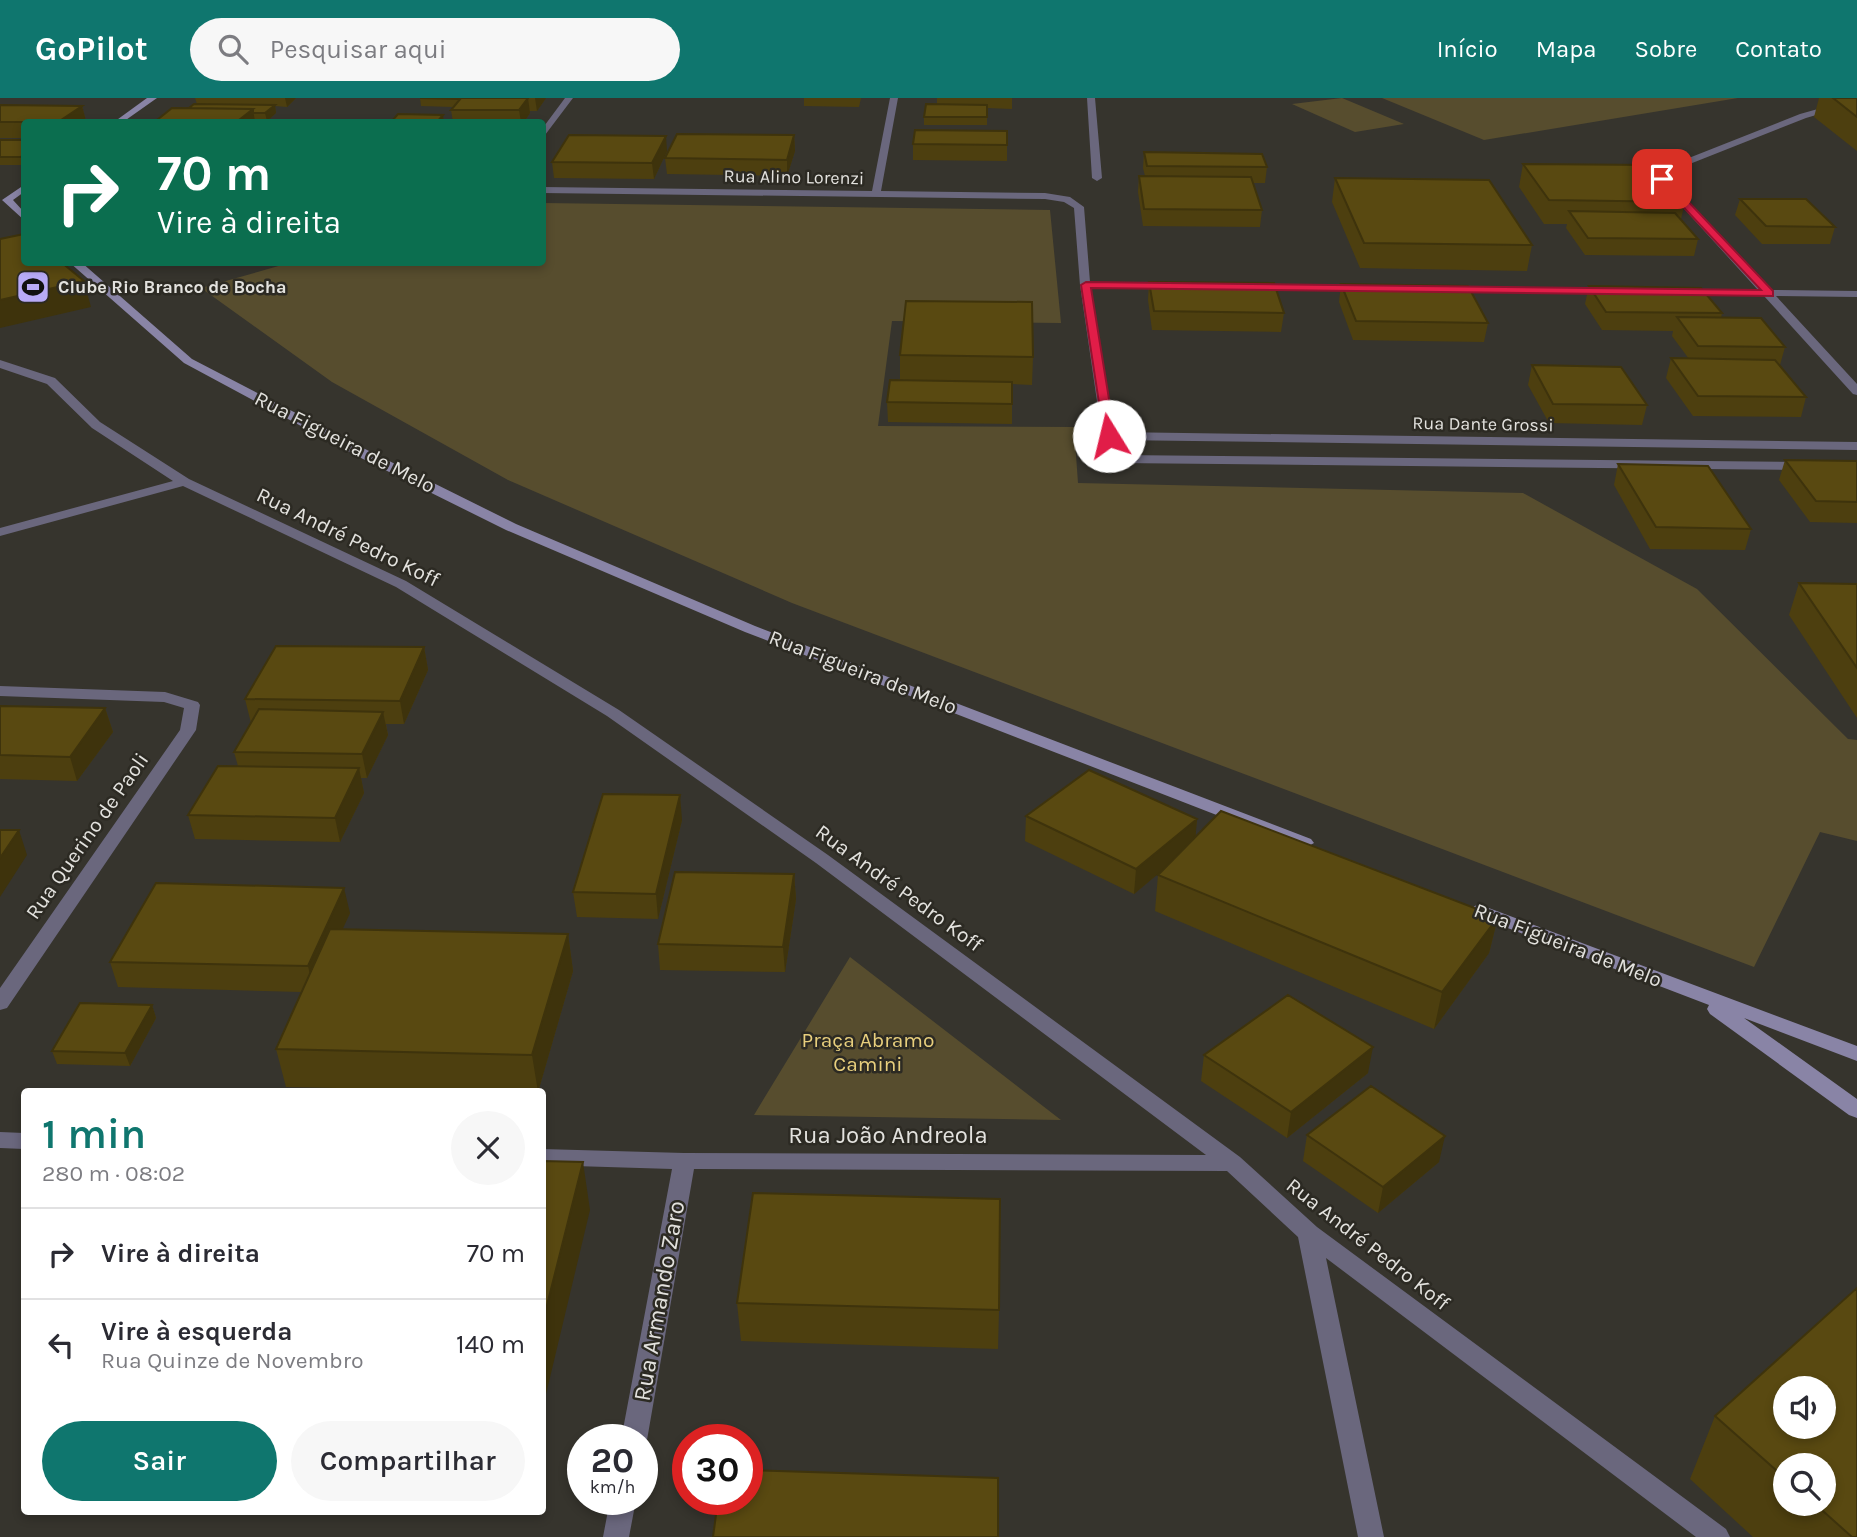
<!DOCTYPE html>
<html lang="pt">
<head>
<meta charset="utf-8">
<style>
  body { margin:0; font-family:Karla,sans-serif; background:#f7f7f7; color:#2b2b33; height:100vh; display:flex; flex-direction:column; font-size:26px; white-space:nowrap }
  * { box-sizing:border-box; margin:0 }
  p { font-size:23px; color:#7c7c81 }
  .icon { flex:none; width:38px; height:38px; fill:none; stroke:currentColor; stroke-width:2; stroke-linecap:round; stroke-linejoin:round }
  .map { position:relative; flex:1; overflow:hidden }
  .panel { position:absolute; left:21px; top:990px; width:525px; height:427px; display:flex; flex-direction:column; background:#fff; border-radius:7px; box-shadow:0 4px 10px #0003 }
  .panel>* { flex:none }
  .guide { position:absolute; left:21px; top:21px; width:525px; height:147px; border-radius:7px; box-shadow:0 4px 10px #0003; background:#0b6e4f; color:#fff; overflow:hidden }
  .controls { position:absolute; left:1773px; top:1278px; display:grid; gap:14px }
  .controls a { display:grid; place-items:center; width:63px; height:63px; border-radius:50%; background:#fff; box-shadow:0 4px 10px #0003; font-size:35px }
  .speed { position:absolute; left:567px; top:1326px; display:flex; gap:14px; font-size:35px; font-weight:700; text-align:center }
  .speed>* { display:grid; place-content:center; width:91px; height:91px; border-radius:50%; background:#fff; box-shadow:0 4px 10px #0003; line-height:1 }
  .speed small { font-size:18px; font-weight:400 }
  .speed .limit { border:10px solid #d22; background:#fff; color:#111 }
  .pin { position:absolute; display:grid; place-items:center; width:60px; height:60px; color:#fff; margin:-30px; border-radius:14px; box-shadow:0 4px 10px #0006 }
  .me { position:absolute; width:77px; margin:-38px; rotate:351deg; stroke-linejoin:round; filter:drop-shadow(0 0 5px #0008) }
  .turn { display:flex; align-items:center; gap:24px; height:147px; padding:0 21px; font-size:32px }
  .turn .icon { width:91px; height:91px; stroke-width:2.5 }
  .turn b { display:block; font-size:49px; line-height:60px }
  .round { display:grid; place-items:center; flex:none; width:74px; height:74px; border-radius:37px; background:#f7f7f7 }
  .headline { display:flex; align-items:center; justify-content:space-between; height:119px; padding:0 21px }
  h1 { font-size:42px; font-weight:600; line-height:52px; color:#0f766e }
  .action { display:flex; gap:14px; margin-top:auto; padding:14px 21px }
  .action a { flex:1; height:80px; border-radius:42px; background:#0f766e; color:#fff; font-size:28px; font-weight:600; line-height:80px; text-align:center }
  .action a+a { background:#f7f7f7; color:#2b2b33 }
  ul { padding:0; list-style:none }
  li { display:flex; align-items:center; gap:21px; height:91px; padding:0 21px; border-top:2px solid #e1e1e2 }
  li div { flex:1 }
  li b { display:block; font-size:26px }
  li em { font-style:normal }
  header { display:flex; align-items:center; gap:42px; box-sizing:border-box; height:98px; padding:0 35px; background:#0f766e; color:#fff }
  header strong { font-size:33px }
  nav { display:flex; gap:38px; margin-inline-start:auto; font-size:24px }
  .search { width:490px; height:63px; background:#f7f7f7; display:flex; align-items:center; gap:18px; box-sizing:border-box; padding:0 24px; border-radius:38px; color:#7c7c81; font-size:26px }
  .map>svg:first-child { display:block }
</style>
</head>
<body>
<header>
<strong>GoPilot</strong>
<div class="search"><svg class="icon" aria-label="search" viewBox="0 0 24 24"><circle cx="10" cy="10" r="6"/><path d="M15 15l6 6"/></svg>Pesquisar aqui</div>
<nav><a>Início</a><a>Mapa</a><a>Sobre</a><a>Contato</a></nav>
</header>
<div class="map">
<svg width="1857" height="1439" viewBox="0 0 1857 1439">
  <rect width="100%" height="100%" fill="#36342d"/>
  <path fill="#574d2e" d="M1342,0L1404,26L1355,34L1292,6Z
    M1382,0H1738L1484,42Z
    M543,105L1050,112L1061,225L892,223L878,328L1074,329L1078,385L1523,395L1697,491L1848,641L1857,642V743L1820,734L1754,869L792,505L508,382L332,284L201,190L289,165L542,164Z
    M850,859L1061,1022L754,1017Z"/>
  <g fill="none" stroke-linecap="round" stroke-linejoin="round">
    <path fill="#6a677d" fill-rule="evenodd" d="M1857,0V5L1806,20L1672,73L1667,76L1665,83L1657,81L1659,73L1666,69L1800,16Z"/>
    <path fill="#6a677d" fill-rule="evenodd" d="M565,0H573L542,41V31Z
      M890,0H898L881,93L1045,95L1070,99L1084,109L1090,184L1171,185L1176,188L1171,191L1091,190L1114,334L1857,344V352L1115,342L1119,357L1804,364L1811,368L1804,372L1117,365L1105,358L1080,187L1074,110L1064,104L1045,101L542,95V89L872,93Z
      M1087,0H1095L1102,80L1097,83L1092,80Z
      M1670,87L1770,192L1857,193V199L1776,198L1857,286V297L1853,296L1764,198L1678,196L1677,194L1682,191L1758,192L1667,92L1665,90Z
      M1252,186L1364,187L1369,190L1364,193L1248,191V187Z
      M1448,188L1612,190L1617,193L1612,196L1444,193V189Z
      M0,262L55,280L100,324L189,381L406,483L619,612L828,757L1240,1059L1317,1129L1726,1431L1730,1439H1696L1326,1160L1384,1439H1358L1298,1139L1227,1073L694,1071L647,1342L642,1350V1342H621L672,1071L542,1067V1051L684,1055L1206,1057L816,765L607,618L396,489L183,388L0,438V430L173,383L92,330L47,286L0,270Z
      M0,588L165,594L198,604L200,607L196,632L7,910L0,912V890L180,632L184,610L164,604L0,598Z
      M0,1034L24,1035V1051L0,1050Z
      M610,1402H636L629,1439H603Z"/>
    <path fill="#8984a6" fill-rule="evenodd" d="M147,0H157L123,24H114Z
      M24,87V94L13,102L24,114V122L2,102Z
      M69,164H81L192,261L365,351L516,426L755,528L1311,741L1314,745L1305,750L1299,749L745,534L506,432L355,357L184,265Z
      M1478,806L1857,948V963L1744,920L1857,1001V1020L1849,1017L1710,916L1707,911L1709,907L1471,816L1469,812Z"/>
  </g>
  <path fill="#4d3f0f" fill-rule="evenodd" d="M195,0H296L287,9L275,8L276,15L267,23H255V24H158L157,22L197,6Z
    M420,0H546L537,13H530V15L524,24H453L451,12L453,9L421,8Z
    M804,0H861L859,9L804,8Z
    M937,0H1012V11L987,10V27H924V19L937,7Z
    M1819,0H1857V53L1814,19Z
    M0,7L82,8L86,23L24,24V40H0Z
    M1007,33V63L913,62V46Z
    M794,37L795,53L787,78L667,76L665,60Z
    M0,42H24V66L23,67H0Z
    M667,53L654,81L554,80L552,64Z
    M1144,54L1267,69L1265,85H1253L1262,112L1260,129L1143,128L1138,94L1139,78H1145L1143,70Z
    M1523,66L1685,104L1681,121L1698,141L1694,158L1585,157L1566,130L1567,126H1544L1519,89Z
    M1335,80L1532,147L1527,173L1360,170L1332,104Z
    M1740,101L1835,129L1830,146H1762L1735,117Z
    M1149,184L1284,215L1281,234L1152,232L1148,202Z
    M1341,186L1488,225L1484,244L1353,242L1339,204Z
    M1589,188L1722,215L1721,220L1785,249L1780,267L1806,299L1801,319L1693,318L1666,280L1671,260L1689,261L1672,238L1673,233L1602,232L1585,206Z
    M900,257L1033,259L1032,287L1012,286V326L888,324L887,304L900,282Z
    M1532,267L1647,307L1642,327L1549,325L1528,287Z
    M1785,362L1857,363V425L1810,424L1779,382Z
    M1618,366L1751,431L1745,452L1650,451L1614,387Z
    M1799,485L1857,486V620L1789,517Z
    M424,549L428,572L404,626H386L388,637L367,680H361L364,695L340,744L195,741L188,717L238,668L234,654L251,625L245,601Z
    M0,608L105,610L113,634L77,683L0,681Z
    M1026,718L1197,721L1195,739L1498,819L1489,855L1434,931L1155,813L1158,777L1167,768L1134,796L1025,743Z
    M682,722L658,821L577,819L573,794Z
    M794,776L796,801L785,874L660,872L658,846Z
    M350,815L342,831L568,836L573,873L538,994L286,989L276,951L302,894L118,889L110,864Z
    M152,907L156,920L130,968L57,966L52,953Z
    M1204,957L1368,975L1287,1040L1201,983Z
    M1307,1037L1439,1064L1378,1115L1303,1063Z
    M1857,1190V1439H1753L1690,1381L1715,1318ZM1785,1290H1824V1328H1785ZM1785,1367H1824V1405H1785Z
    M737,1205L999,1212L998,1251L741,1243Z"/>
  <path fill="#3e330c" d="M285,0H296L287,9Z
    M528,0L530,15L524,24H521L519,12Z
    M535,0H546L537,13Z
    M275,7L276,15L267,23L265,15Z
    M82,8L86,23L83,24H58Z
    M253,11L255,24H240L239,22Z
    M443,17L444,24H437Z
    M794,37L795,53L787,78V62Z
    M666,38L667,53L654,81L652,65Z
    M24,56V66L23,67L21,59Z
    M84,183L91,209L0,230V202Z
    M424,549L428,572L404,626L400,603Z
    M105,610L113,634L77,683L70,659Z
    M383,614L388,637L367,680L362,656Z
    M359,670L364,695L340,744L335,720Z
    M680,697L682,722L658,821L656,796Z
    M1197,721L1195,745L1134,796L1136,771Z
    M19,732L27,757L0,799V760Z
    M794,776L796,801L785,874L783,849Z
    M344,790L350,815L314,894L308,868Z
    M1498,819L1489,855L1434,931L1442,894Z
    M568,836L573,873L538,994L532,957Z
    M152,907L156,920L130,968L125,955Z
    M1373,949L1368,975L1287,1040L1291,1014Z
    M1445,1038L1439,1064L1378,1115L1383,1089Z
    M583,1064L590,1112L542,1313V1227Z"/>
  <path fill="#594911" stroke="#3e330c" stroke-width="2" fill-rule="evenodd" d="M420,0H460L459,1Z
    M461,0H528L519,12H451Z
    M1833,0H1857V19Z
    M194,6L275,7L265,15H253V11L189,10Z
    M926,6L987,7V19H924Z
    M0,7L82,8L58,24H0Z
    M172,10L253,11L239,22H157Z
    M398,16L443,17L437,24H391Z
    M915,32L1007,33V47L913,46Z
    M677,36L794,37L787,62L665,60Z
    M569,37L666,38L652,65L552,64Z
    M0,42H24V56L21,59H0Z
    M1144,54L1262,56L1267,69L1147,68Z
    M1523,66L1652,67L1685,104L1549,102Z
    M1139,78L1251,79L1262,112L1144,111Z
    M1335,80L1489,82L1532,147L1364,145Z
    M1740,101H1806L1835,129L1766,128Z
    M1569,113L1675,115L1698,141L1588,140Z
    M24,136V164H61L84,183L0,202V141Z
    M1149,184L1274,185L1284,215L1154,213Z
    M1341,186L1468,188L1488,225L1356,223Z
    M1589,188L1701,190L1722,215L1606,214Z
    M906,203L1032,204L1033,259L900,257Z
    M1677,219L1761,220L1785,249L1698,248Z
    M1671,260L1775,262L1806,299L1698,298Z
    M1532,267L1621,269L1647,307L1553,306Z
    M890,282L1012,284V306L887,304Z
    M1785,362L1857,363V404L1816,403Z
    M1618,366L1708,368L1751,431L1656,429Z
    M1799,485L1857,486V570Z
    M276,548L424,549L400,603L245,601Z
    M0,608L105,610L70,659L0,657Z
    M259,611L383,614L362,656L234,654Z
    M218,668L359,670L335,720L188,717Z
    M1089,672L1197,721L1136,771L1026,718Z
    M603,696L680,697L656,796L573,794Z
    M1221,713L1498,819L1442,894L1158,777Z
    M0,732H19L0,760Z
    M675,774L794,776L783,849L658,846Z
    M156,785L344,790L308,868L110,864Z
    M330,831L568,836L532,957L276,951Z
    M1288,897L1373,949L1291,1014L1204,957Z
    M80,905L152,907L125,955L52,953Z
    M1371,988L1445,1038L1383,1089L1307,1037Z
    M542,1063L583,1064L542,1227Z
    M753,1095L1000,1101L999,1212L737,1205Z
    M1857,1190V1439H1852L1814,1405H1824V1367H1785V1380L1715,1318ZM1785,1290H1824V1328H1785Z
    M747,1372L998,1380V1439H713L718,1402H747Z"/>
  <path fill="#e11d48" stroke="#92132f" stroke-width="2" d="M1659,79H1665L1773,193V198L1091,190L1115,338L1109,342L1104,338L1081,187L1086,184L1761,192L1659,83Z"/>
  <defs>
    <symbol id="stadium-square" viewBox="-11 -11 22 22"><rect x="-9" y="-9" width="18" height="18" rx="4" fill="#b8abf7" stroke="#2c2a23"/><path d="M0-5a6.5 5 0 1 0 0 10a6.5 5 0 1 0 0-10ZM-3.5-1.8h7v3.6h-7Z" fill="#111"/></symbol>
  </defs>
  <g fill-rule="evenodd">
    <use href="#stadium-square" x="14" y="170" width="38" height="38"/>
  </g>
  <g text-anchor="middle" stroke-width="5" stroke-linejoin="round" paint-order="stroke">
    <g font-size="18" fill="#e3e2de" stroke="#2c2a23">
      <text transform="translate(794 79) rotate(1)" y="6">Rua Alino Lorenzi</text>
      <text transform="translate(1483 326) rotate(1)" y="6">Rua Dante Grossi</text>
    </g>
    <g font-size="18" font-weight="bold" fill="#e3e2de" stroke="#2c2a23" text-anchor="start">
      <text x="58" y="195">Clube Rio Branco de Bocha</text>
    </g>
    <g font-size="21" fill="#e3e2de" stroke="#2c2a23">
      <text transform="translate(345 344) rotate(27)" y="7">Rua Figueira de Melo</text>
      <text transform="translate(348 439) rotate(26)" y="7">Rua André Pedro Koff</text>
      <text transform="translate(863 574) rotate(21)" y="7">Rua Figueira de Melo</text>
      <text transform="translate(87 738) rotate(-55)" y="7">Rua Querino de Paoli</text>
      <text transform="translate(899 790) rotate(36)" y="7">Rua André Pedro Koff</text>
      <text transform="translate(1568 847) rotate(21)" y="7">Rua Figueira de Melo</text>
      <text transform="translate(1368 1146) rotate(38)" y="7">Rua André Pedro Koff</text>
    </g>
    <g font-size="21" fill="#e8cf7d" stroke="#2c2a23">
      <text x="868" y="949">Praça Abramo<tspan x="868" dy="24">Camini</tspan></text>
    </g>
    <g font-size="24" fill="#e3e2de" stroke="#2c2a23">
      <text x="888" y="1045">Rua João Andreola</text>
      <text transform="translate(659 1203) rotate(-80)" y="8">Rua Armando Zaro</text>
    </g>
  </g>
</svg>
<div class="controls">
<a><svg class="icon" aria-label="sound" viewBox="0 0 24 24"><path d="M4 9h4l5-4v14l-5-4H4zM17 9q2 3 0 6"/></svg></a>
<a><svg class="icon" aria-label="search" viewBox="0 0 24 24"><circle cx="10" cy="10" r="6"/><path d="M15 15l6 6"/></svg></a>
</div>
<div class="speed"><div>20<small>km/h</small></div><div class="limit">30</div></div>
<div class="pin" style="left:1662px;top:81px;background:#d93025"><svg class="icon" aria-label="arrive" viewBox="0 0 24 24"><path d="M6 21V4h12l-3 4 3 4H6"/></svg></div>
<svg class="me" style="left:1109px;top:338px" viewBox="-20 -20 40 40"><circle r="19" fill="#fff"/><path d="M0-13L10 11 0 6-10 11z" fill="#e11d48"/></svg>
<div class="guide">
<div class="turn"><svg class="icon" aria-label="right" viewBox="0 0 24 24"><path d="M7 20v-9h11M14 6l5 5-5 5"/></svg><div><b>70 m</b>Vire à direita</div></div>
</div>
<section class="panel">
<div class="headline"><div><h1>1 min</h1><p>280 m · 08:02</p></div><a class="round"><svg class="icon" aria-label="close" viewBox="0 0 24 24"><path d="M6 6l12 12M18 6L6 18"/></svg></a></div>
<ul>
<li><svg class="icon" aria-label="right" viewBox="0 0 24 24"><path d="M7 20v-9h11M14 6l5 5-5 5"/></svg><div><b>Vire à direita</b></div><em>70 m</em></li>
<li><svg class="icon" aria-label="left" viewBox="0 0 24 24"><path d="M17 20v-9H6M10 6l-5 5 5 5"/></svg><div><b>Vire à esquerda</b><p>Rua Quinze de Novembro</p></div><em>140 m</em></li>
</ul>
<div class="action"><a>Sair</a><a>Compartilhar</a></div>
</section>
</div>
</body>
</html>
